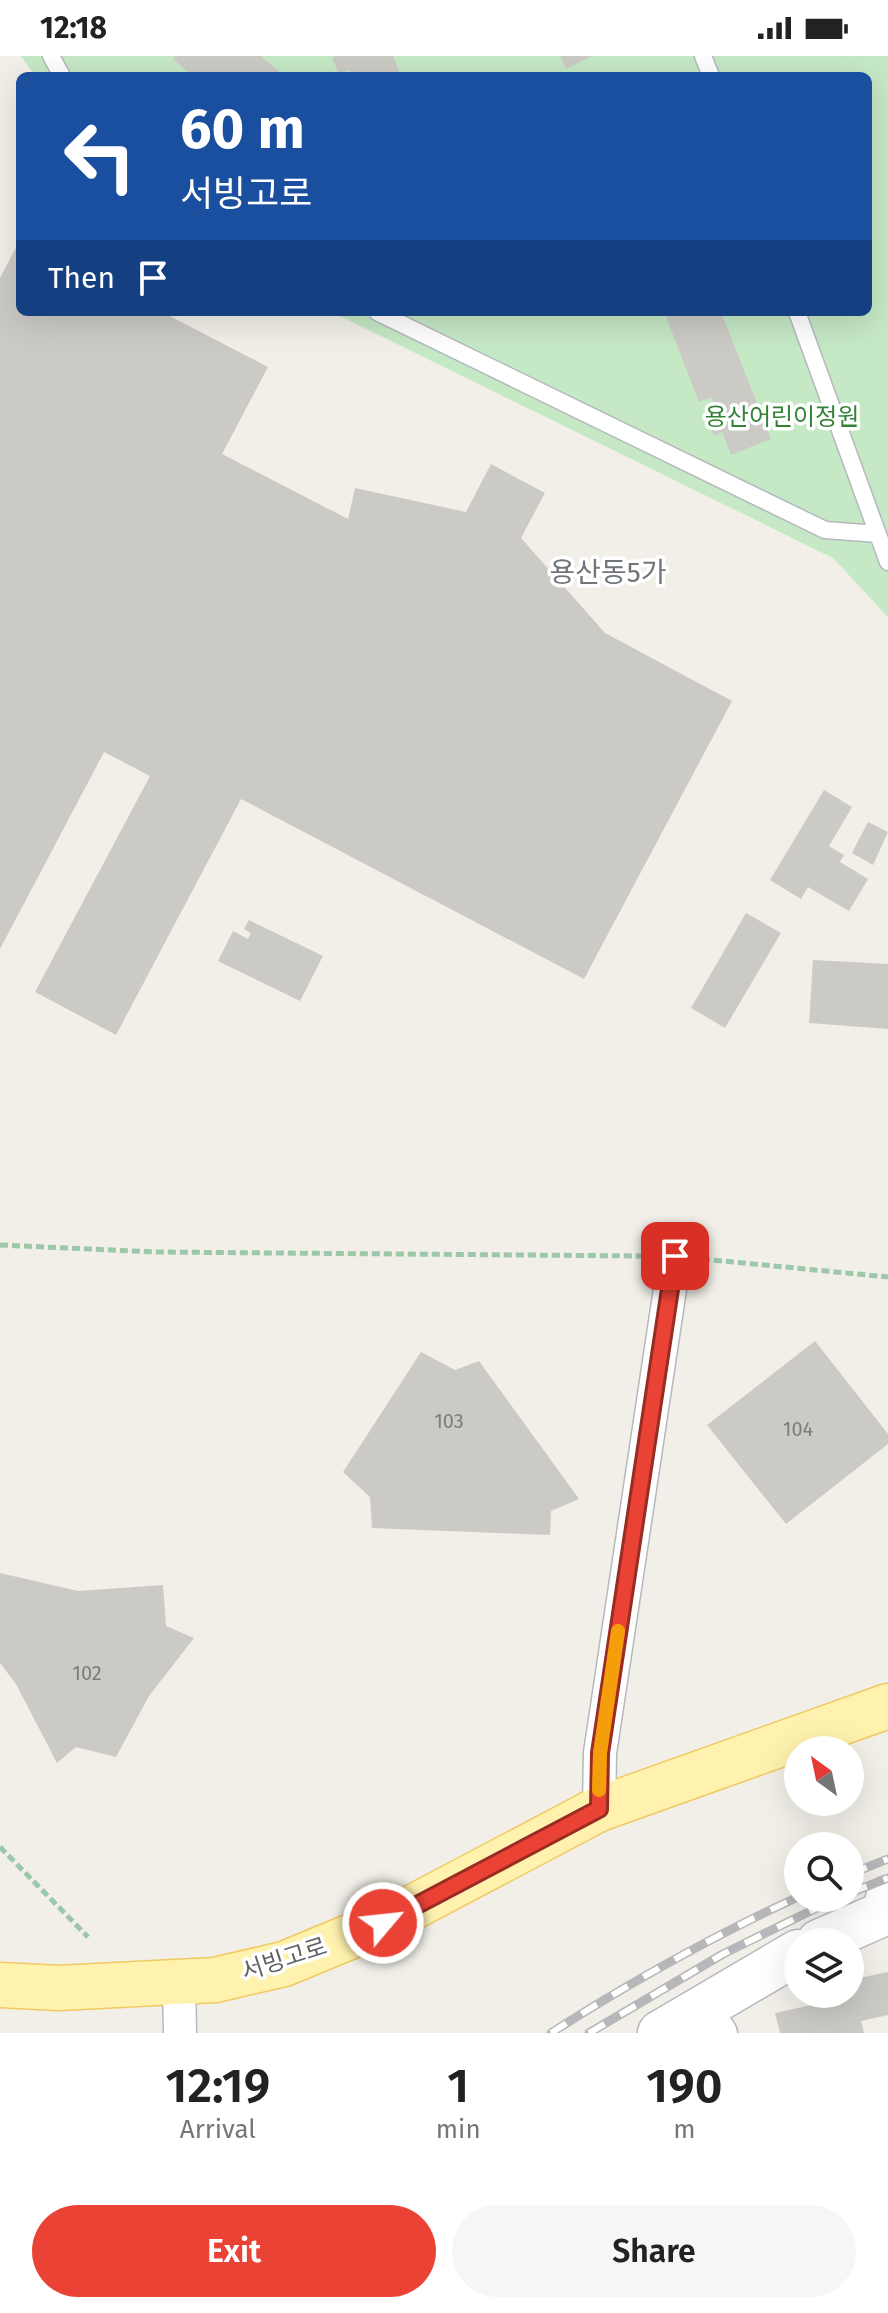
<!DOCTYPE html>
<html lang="en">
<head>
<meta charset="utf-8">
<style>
  body { margin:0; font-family:"Fira Sans","Noto Sans KR",sans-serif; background:#f6f6f6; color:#222; height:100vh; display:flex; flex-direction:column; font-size:30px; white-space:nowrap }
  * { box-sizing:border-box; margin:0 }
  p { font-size:26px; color:#767676 }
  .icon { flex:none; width:44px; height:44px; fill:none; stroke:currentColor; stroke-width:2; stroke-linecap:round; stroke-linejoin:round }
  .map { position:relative; height:1977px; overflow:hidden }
  .panel { display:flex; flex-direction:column; background:#fff; flex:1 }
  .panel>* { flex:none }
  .hud { position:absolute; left:16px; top:16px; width:856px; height:244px; border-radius:12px; box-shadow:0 8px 32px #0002; background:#1a4fa0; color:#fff; overflow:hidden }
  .needle { width:52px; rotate:327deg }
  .controls { position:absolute; left:784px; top:1680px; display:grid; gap:16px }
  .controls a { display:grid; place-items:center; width:80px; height:80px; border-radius:50%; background:#fff; box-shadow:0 8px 32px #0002; font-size:40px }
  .pin { position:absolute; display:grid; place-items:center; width:68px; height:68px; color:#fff; margin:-34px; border-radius:16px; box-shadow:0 4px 12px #0006 }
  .me { position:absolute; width:88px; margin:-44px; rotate:62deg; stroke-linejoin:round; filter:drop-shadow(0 0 6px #0008) }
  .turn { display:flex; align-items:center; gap:28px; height:168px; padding:0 32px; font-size:36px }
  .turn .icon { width:104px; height:104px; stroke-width:2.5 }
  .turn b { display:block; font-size:56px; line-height:68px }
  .then { display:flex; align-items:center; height:76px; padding:0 32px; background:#0003; gap:16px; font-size:30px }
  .eta { display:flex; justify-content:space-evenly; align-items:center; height:136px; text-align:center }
  .eta b { font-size:48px; font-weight:600; line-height:56px }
  .cta { display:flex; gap:16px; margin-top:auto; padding:16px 32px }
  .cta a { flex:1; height:92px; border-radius:48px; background:#ea4335; color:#fff; font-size:32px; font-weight:600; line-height:92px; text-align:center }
  .cta a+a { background:#f6f6f6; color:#222 }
  .status { display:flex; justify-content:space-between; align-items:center; height:56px; padding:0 40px; background:#fff; direction:ltr }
  .status svg { height:22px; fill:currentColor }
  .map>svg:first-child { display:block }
</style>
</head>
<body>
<div class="status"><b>12:18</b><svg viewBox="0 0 49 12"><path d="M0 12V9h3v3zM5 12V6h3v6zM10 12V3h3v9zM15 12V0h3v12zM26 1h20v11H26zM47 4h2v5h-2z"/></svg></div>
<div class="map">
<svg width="888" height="1977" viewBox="0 0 888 1977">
  <rect width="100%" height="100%" fill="#f1efe8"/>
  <path fill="#c5e8c5" d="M21,0H888V561L833,502L332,256H868V20H35Z"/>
  <path fill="#cccac5" d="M175,0H261L282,18L281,20H205L200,15L193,20L173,3Z
    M335,0H393L401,20H353L350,14L339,18L332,2Z
    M560,0H592L566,13Z
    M20,184V256H162L268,311L222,398L348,463L355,432L466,456L491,408L545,437L521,482L605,577L732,645L584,923L241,743L116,979L35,936L150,720L104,696L0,893V222Z
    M677,256H721L771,383L731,399L722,376L714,380L708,366L720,362L711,341L699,346L666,261Z
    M824,734L852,751L829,790L844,799L840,806L868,823L849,855L808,831L801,843L770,824Z
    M868,766L888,776L873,809L852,797Z
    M746,857L781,877L725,972L691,952Z
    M249,864L323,900L300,945L218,905L233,875L248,883L251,877L244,873Z
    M813,904L888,908V973L809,967Z
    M815,1285L888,1378V1388L786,1468L707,1369Z
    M421,1296L455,1314L479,1305L579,1443L551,1455L550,1479L372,1472L370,1441L343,1416Z
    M0,1517L78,1535L163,1529L166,1570L194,1582L149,1640L116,1701L76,1691L57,1707L16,1628L0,1607Z
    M888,1916V1959L861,1965L864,1977H780L775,1957L853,1940L850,1924Z"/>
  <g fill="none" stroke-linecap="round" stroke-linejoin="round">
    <defs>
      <path id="lane" d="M51,0L62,20
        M703,0L711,20
        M377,256L825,474L878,478
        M797,256L888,506"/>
      <path id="street" d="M599,1753L600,1697L675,1200
        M179,1926L180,1977
        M704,1951L721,1977"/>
      <path id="secondary" d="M819,1886L885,1857L888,1842
        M660,1977L798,1896"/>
      <path id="primary" d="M0,1929L58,1932L215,1924L284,1908L383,1867L599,1753L888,1650"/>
    </defs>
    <use href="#lane" stroke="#b5b8bc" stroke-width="19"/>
    <use href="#street" stroke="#b5b8bc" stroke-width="35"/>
    <use href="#secondary" stroke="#b6babf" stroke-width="47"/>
    <use href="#primary" stroke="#f2c960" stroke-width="47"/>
    <path stroke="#9cc7a9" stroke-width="5" stroke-dasharray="8 4" stroke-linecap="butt" d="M0,1189L156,1196L644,1200
      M702,1203L888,1221
      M0,1791L88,1881"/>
    <use href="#lane" stroke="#fff" stroke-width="16"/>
    <use href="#street" stroke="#fff" stroke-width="32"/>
    <use href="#secondary" stroke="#fff" stroke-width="44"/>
    <use href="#primary" stroke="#fff2af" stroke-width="44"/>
    <defs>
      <path id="rail" d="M850,1818L888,1803
        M850,1837L888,1822
        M551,1977C631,1926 711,1881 798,1841
        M589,1977L723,1898L837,1842"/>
    </defs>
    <use href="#rail" stroke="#b6b7b8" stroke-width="9"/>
    <use href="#rail" stroke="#fff" stroke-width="6" stroke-dasharray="18" stroke-linecap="butt"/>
  </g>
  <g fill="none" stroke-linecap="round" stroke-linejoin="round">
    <defs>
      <path id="route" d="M383,1867L599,1753L600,1697L675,1200"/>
    </defs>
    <use href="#route" stroke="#982c22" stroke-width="20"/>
    <use href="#route" stroke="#ea4335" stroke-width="14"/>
    <path stroke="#f59e0b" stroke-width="14" d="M599,1734L600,1697L618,1575"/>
  </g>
  <g text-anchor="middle" stroke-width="7" stroke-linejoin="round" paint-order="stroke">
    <g font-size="20" fill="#7a7d7f">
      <text x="449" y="1372">103</text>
      <text x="798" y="1380">104</text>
      <text x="87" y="1624">102</text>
    </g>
    <g font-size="24" fill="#348238" stroke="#fff">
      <text x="782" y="369">용산어린이정원</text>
    </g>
    <g font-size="24" fill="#5f6368" stroke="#fff">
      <text transform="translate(284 1903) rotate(-18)" y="8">서빙고로</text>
    </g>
    <g font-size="28" fill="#70757a" stroke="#fff">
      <text x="608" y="526">용산동5가</text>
    </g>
  </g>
</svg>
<div class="controls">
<a><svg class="needle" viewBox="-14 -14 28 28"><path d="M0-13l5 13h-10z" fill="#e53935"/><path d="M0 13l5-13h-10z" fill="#767676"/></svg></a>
<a><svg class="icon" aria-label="search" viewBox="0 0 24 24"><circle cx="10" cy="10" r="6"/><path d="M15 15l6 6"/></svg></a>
<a><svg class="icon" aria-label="layers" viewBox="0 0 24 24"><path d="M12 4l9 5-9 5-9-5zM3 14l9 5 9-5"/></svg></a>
</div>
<div class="pin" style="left:675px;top:1200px;background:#d93025"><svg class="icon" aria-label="arrive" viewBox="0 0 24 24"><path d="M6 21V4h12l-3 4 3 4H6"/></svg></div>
<svg class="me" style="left:383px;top:1867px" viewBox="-20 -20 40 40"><circle r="17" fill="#ea4335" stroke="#fff" stroke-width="3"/><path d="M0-11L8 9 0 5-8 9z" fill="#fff"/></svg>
<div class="hud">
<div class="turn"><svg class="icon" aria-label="left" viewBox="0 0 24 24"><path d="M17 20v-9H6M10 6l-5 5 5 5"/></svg><div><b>60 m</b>서빙고로</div></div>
<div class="then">Then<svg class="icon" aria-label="arrive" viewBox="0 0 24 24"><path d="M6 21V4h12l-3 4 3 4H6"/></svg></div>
</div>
</div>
<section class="panel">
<div class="eta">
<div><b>12:19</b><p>Arrival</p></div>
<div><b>1</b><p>min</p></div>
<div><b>190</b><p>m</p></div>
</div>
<div class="cta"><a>Exit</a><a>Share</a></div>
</section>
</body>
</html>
